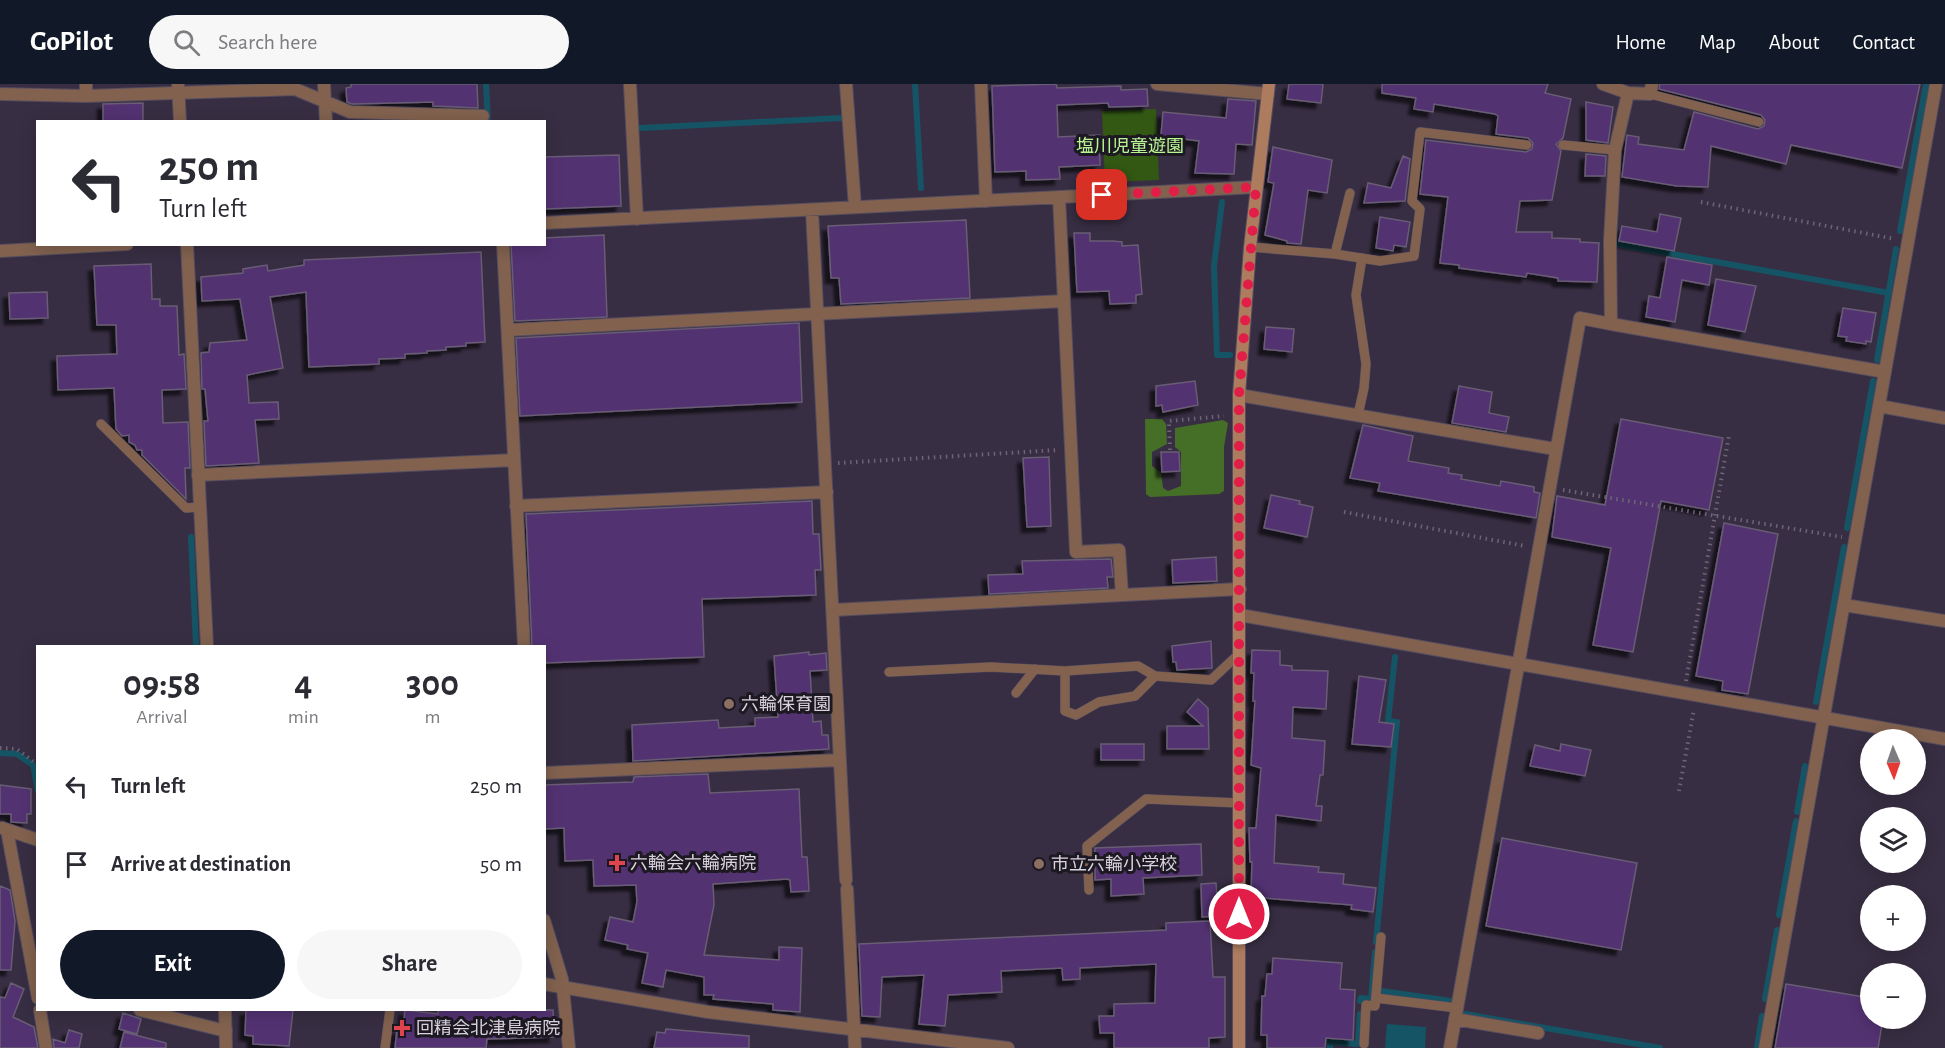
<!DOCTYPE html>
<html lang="en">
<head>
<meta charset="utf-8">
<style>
  body { margin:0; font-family:"Alegreya Sans","Noto Sans JP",sans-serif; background:#f7f7f7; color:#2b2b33; height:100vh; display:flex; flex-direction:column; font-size:22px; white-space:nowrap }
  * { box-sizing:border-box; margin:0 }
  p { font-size:20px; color:#7c7c81 }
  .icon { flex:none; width:33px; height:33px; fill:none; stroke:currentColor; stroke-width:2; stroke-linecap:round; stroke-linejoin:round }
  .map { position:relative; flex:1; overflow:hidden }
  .panel { position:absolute; left:36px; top:561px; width:510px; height:366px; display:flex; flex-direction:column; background:#fff; border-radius:0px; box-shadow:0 3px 15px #0003 }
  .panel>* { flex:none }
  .banner { position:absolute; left:36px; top:36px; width:510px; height:126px; border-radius:0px; box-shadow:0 3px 15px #0003; background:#fff; color:#2b2b33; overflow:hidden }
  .needle { width:39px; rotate:178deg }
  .tools { position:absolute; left:1860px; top:645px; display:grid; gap:12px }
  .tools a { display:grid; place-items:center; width:66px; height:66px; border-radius:50%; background:#fff; box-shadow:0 3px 15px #0003; font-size:30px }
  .pin { position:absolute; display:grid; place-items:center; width:51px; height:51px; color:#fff; margin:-26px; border-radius:12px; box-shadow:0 3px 9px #0006 }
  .me { position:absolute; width:66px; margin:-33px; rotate:0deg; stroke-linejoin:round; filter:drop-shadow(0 0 4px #0008) }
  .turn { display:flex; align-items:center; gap:21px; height:126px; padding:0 24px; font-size:27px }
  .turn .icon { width:78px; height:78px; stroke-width:2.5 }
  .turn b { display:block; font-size:42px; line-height:51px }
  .eta { display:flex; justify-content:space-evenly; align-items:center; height:102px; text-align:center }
  .eta b { font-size:36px; font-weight:600; line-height:42px }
  .cta { display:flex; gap:12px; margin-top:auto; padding:12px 24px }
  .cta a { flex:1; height:69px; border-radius:36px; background:#111827; color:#fff; font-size:24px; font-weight:600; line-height:69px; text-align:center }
  .cta a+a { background:#f7f7f7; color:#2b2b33 }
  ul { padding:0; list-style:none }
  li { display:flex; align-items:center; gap:18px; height:78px; padding:0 24px }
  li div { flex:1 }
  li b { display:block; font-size:22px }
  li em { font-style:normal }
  header { display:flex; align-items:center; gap:36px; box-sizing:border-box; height:84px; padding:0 30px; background:#111827; color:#fff }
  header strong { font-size:28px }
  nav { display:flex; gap:33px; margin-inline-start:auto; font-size:21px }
  .search { width:420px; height:54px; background:#f7f7f7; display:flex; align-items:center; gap:15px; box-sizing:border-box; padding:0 21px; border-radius:33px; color:#7c7c81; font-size:22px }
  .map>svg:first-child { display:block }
</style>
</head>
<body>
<header>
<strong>GoPilot</strong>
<div class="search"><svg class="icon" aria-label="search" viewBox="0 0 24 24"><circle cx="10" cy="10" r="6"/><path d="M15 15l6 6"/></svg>Search here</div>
<nav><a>Home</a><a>Map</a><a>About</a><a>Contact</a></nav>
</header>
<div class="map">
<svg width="1945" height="964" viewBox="0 0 1945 964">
  <defs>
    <filter id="shadow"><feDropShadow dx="-5.5" dy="5.5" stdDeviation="1.5" flood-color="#0009"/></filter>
  </defs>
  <rect width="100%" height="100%" fill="#382e43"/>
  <path fill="#325813" d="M1156,25L1159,96L1105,98L1102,27Z"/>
  <path fill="#456e26" d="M1145,335H1162L1166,340L1167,360L1152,368V382L1161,389L1163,404L1168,407L1181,402V368L1175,363V344L1223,336L1228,339L1224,363V407L1219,410L1150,413L1146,410Z"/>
  <path fill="#155465" d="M1387,940L1426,943L1425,964H1385Z"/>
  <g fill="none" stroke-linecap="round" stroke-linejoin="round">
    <path stroke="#155465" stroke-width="6" d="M486,0L488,38
      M915,0L921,104
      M640,44L842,34
      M1222,118L1214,182L1217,271H1230
      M1900,147L1926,0
      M1617,160L1889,209
      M1877,276L1896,165
      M1847,444L1873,297
      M191,453L196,562
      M1816,618L1844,463
      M0,669L17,670L33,681L38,707
      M1797,728L1805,682
      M1779,831L1796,737
      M1376,858L1397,638L1388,637L1395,573
      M1381,907L1451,917
      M1765,915L1777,846
      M1360,917L1361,914L1371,915L1375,868
      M1465,930L1660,964
      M1330,964V958L1358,960L1360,930
      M1757,964L1762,932"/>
  </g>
  <path fill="#533072" stroke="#685d74" stroke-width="1.5" filter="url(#shadow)" d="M351,0H477L478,24L433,22V18L352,20L347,18L346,4L351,3Z
    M1056,0L1057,4L1121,2V6L1147,5L1148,22L1109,23L1108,19L1057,21L1058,53L1099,51L1100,81L1059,83L1060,95L1026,96V87L995,88L992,2Z
    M1289,0H1323L1321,19L1287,15Z
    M1382,0H1548L1545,9L1571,15L1563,54L1556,60L1561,67L1552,116L1520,117L1516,148H1552V154L1580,155V158L1599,159L1597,198L1558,197V194L1527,189L1526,193L1459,184V181L1440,179L1448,113L1420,110L1426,56L1526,68L1532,65L1533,59L1528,54L1496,50L1498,32L1495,30L1434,20L1433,28L1414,25L1416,14L1382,9Z
    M1660,0H1920L1902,84L1791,61L1786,80L1711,62L1708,103L1677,102L1622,93L1627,51L1639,53L1638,60L1684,66L1694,28L1758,45L1764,42L1765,36L1761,31L1659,5Z
    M1228,15L1256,17L1252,61L1236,60L1234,90L1195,89L1199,57L1161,52L1163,28L1226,34Z
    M1586,18L1613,23L1608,59L1586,56Z
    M143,19V38H103V20Z
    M1273,63L1332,76L1327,109L1308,106L1301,160L1287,159V157L1265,151L1274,99L1268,98Z
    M1586,70L1606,72L1605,92H1585Z
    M619,71L621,122L544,125V73Z
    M1403,72L1410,75L1405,117L1364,119L1368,99L1391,104Z
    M1660,130L1681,134L1674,167L1619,157L1622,142L1657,148Z
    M1380,133L1410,138L1406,163L1394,161L1393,167L1376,164Z
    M966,136L970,214L841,220L839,194H831L828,142Z
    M1074,149H1090V157H1113L1122,158V162L1138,161L1142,210L1136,211V219L1110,220L1109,207L1077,208Z
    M604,151L607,233L515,237L511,160H544V154Z
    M481,168L485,258L466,259V262L446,263V266L427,267V269L405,270V274L379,275V280L309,283L306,208L270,213L283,284L247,291L249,319L278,318L279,335L255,336L259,379L206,382L204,337H208L205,305H202L201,269L209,268L210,259L247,256L240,215L202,217L201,193L243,189V185L267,181L268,187L304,181V176Z
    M1667,173L1712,181L1709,201L1682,196L1675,238L1646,233L1649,212L1660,214Z
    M151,180L152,215H160V222H177L179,271L184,270L186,305L162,306L163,339L188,338L190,384H185L186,415L142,371V366H137L135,361L129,358V351L122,352L116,345L114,304L58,306L57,272L117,270L116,241H97L94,182Z
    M1716,195L1756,202L1745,248L1708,241Z
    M47,208L48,234L10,235L9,209Z
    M1843,224L1876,229L1871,258L1866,257V260L1846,257L1847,253L1838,252Z
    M799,239L802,318L520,332L516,254Z
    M1266,243L1294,245L1292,268L1264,265Z
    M1195,297L1198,321L1163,328L1162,321L1156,322V302Z
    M1459,302L1492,308L1489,329L1509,333L1506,348L1452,339Z
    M1621,335L1723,354L1709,426L1661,417L1633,568L1593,561L1611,464L1552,453L1557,412L1605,421Z
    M1363,341L1413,352L1408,377L1449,384L1448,389L1462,391L1461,395L1500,402L1501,397L1534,403V408L1540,409L1536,434L1378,407L1380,399L1350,394Z
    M1161,368H1179L1180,387L1162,388Z
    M1049,373L1051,442L1027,443L1023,374Z
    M1271,411L1300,417L1299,420L1313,423L1307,453L1264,444Z
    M812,417L813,450H819L821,486H815L816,511L702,515L704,573L544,579V562H532L526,430Z
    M1724,439L1778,450L1748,610L1722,606L1723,597L1696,592Z
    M1216,473L1217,497L1173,499L1172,476Z
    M1111,475L1113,493H1107L1108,504L989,510L988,491L1023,490L1022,477Z
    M1211,557L1212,584L1177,586L1176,578H1173L1172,562Z
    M1252,566L1280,567V581L1292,582V586L1328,587L1326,625L1293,623L1292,654L1325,657L1323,691H1320L1316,722H1322L1321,737L1276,731L1274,779L1319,783L1318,788L1344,790L1343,800L1376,804L1373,828L1351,825L1352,821L1251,813L1252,778H1250L1249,744H1256L1261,684L1251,681L1255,617H1253L1254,589H1251Z
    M809,568V571L826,569L827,586L810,587L813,638L821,637L822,651H828L829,665L633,677L632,641L718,636L719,644L755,642V634L778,633L774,572Z
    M1359,592L1386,596L1379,638L1394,640L1391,663L1352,660Z
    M1198,615L1208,624L1209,665H1167V642H1203L1187,628Z
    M1101,660H1144V676H1101Z
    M1561,660L1591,666L1585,692L1530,682L1535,661L1560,667Z
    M708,690L710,709L799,705L802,773H807L809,807L791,808L790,796L787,795L713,800L714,821L704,871L779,876V863L802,864L800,928L773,926V920L713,915L714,911H704V893L666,886L663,903L642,899L648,869L627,865L628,861L605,856L610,833L633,838L637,818L636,801L594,802L593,776L565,777L564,744L544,745V701L633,698L634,693Z
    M0,701L31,705V730H27V739L11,738V730H0Z
    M1502,754L1637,779L1621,866L1486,842Z
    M1201,760L1202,791L1143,794L1144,810L1111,812V795L1095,796V764Z
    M1216,799L1217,814H1223L1224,832L1202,833L1201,800Z
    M0,802L10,806L15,837L11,886H0Z
    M1210,837L1213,893H1225V953L1209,954V964H1114V949H1100L1099,932H1114V920L1155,919L1156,880L1080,884V895L1063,896L1062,884L1001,887L1002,908L948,911L945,942L919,940L924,891L882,893L880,933L862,932L859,860L1166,846V839Z
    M1273,874L1342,879L1340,905L1355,906L1353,956L1326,954L1325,964H1267V951H1261L1262,912H1265L1267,890H1272Z
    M11,899L24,905L13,933L34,943L38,964H0V913L5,914Z
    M1786,900L1870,914V934H1883L1878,964H1775Z
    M246,926H293L289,962L253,960V952L245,951Z
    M405,926L438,930V926H553L554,953L487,955L486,964H395L397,945H403Z
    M123,929L141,935L137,950L119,945Z
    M666,945L749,952V964H654L657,948L665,949Z
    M69,946L82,950L79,964H54L53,955L65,959Z
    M124,948L166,959V964H120Z"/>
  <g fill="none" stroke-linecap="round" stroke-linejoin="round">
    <defs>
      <path id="service" d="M1650,10L1759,38
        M1563,61L1615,66
        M1250,163L1335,170L1380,177L1414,172L1420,125L1412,117L1420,48L1527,61
        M1335,170L1350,109
        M1358,331L1364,304L1366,280L1356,211L1362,174
        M101,340L186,424L200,423
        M1065,587V627L1076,631L1099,618L1135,612L1155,592
        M889,588L991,583L1065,587L1138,582L1155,592L1211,596L1240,569
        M1016,609L1035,585
        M1089,806L1087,762L1146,715L1239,719
        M1376,914L1457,924
        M1364,960L1366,921L1375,922L1381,853
        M385,964L390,926"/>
      <path id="minor" d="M86,0V12
        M324,0L326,38
        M630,0L637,135
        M846,0L855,123
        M981,0L986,117
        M1157,0L1268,10
        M1603,0L1628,9
        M0,10L86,12L295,5L350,28L483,32
        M1059,113L1076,468L1119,466L1122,511
        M812,126L846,796
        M544,139L1256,103
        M503,160L524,562
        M0,167L127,160
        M1611,240L1885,288
        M508,246L1064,217
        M1239,311L1555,365
        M1879,322L1945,334
        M198,391L514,376
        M516,422L827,408
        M1844,521L1945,537
        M833,526L1240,505
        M1240,531L1945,655
        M544,689L840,676
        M2,744L38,756
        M7,746L38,914
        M847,805L855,964
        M544,836L562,895L569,964
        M544,900L708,928L1008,964
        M40,926L46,964
        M140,926L226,947
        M1455,935L1538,949
        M1450,964L1580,234L1611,240L1610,157L1615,66L1628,9L1650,10L1652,0
        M1765,964L1936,0"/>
      <path id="tertiary" d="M178,0L180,38
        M187,160L207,562
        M225,926L226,964"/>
      <path id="secondary" d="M1239,964V311L1250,163L1269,0"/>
    </defs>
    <use href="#service" stroke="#554c5f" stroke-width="10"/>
    <use href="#minor" stroke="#554c5f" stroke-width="14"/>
    <use href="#tertiary" stroke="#554c5f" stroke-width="14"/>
    <use href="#secondary" stroke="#554c5f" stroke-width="14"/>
    <path stroke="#6d6476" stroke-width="4" stroke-dasharray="1.5 4.5" stroke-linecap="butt" d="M1701,118L1895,155
      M1170,366L1169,337L1224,332
      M838,379L1058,366
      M1563,406L1842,453
      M1344,428L1525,462
      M1686,597L1729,351
      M0,664L17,665L38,681
      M1679,707L1694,625"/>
    <use href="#service" stroke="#82624f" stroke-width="9"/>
    <use href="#minor" stroke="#82624f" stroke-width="12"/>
    <use href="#tertiary" stroke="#82624f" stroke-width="12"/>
    <use href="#secondary" stroke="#ad7b5d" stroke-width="12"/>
  </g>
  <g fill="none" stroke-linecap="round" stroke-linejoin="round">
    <path stroke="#e11d48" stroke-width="10" stroke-dasharray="0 18" d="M1102,111L1256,103L1239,311V830"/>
  </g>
  <g fill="#8d6e63" stroke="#1d1922" stroke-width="2">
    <circle cx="729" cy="620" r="6"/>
    <circle cx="1039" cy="780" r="6"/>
  </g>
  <g fill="#e0444e" stroke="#1d1922" stroke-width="2">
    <path d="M614 770h6v6h6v6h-6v6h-6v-6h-6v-6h6z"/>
    <path d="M399 935h6v6h6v6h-6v6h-6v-6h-6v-6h6z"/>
  </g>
  <g text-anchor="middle" stroke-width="6" stroke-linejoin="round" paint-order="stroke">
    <g font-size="18" fill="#b9f593" stroke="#1d1922">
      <text x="1130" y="68">塩川児童遊園</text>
    </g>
    <g font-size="18" fill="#d9d3e0" stroke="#1d1922" text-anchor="start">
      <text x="741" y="626">六輪保育園</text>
      <text x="630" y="785">六輪会六輪病院</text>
      <text x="1051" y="786">市立六輪小学校</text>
      <text x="416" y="950">回精会北津島病院</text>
    </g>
  </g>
</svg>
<div class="tools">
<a><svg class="needle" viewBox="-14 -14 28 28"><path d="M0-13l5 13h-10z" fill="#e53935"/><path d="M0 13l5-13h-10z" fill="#7c7c81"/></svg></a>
<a><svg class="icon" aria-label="layers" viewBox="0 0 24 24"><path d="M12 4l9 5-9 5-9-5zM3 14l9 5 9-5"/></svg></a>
<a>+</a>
<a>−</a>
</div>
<div class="pin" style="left:1102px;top:111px;background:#d93025"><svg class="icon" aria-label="arrive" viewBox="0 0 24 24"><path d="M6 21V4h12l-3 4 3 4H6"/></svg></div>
<svg class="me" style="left:1239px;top:830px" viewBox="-20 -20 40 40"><circle r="17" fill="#e11d48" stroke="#fff" stroke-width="3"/><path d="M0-11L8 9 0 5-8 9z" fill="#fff"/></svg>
<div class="banner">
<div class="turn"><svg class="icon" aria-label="left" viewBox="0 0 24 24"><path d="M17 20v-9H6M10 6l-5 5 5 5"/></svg><div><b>250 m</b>Turn left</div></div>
</div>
<section class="panel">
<div class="eta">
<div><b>09:58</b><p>Arrival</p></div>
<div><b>4</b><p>min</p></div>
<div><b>300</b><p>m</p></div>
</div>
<ul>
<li><svg class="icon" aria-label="left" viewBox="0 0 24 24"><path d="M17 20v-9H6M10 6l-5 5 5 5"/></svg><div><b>Turn left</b></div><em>250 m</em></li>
<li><svg class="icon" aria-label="arrive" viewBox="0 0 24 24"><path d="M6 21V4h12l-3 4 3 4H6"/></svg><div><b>Arrive at destination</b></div><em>50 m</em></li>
</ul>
<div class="cta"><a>Exit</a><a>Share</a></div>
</section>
</div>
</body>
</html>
